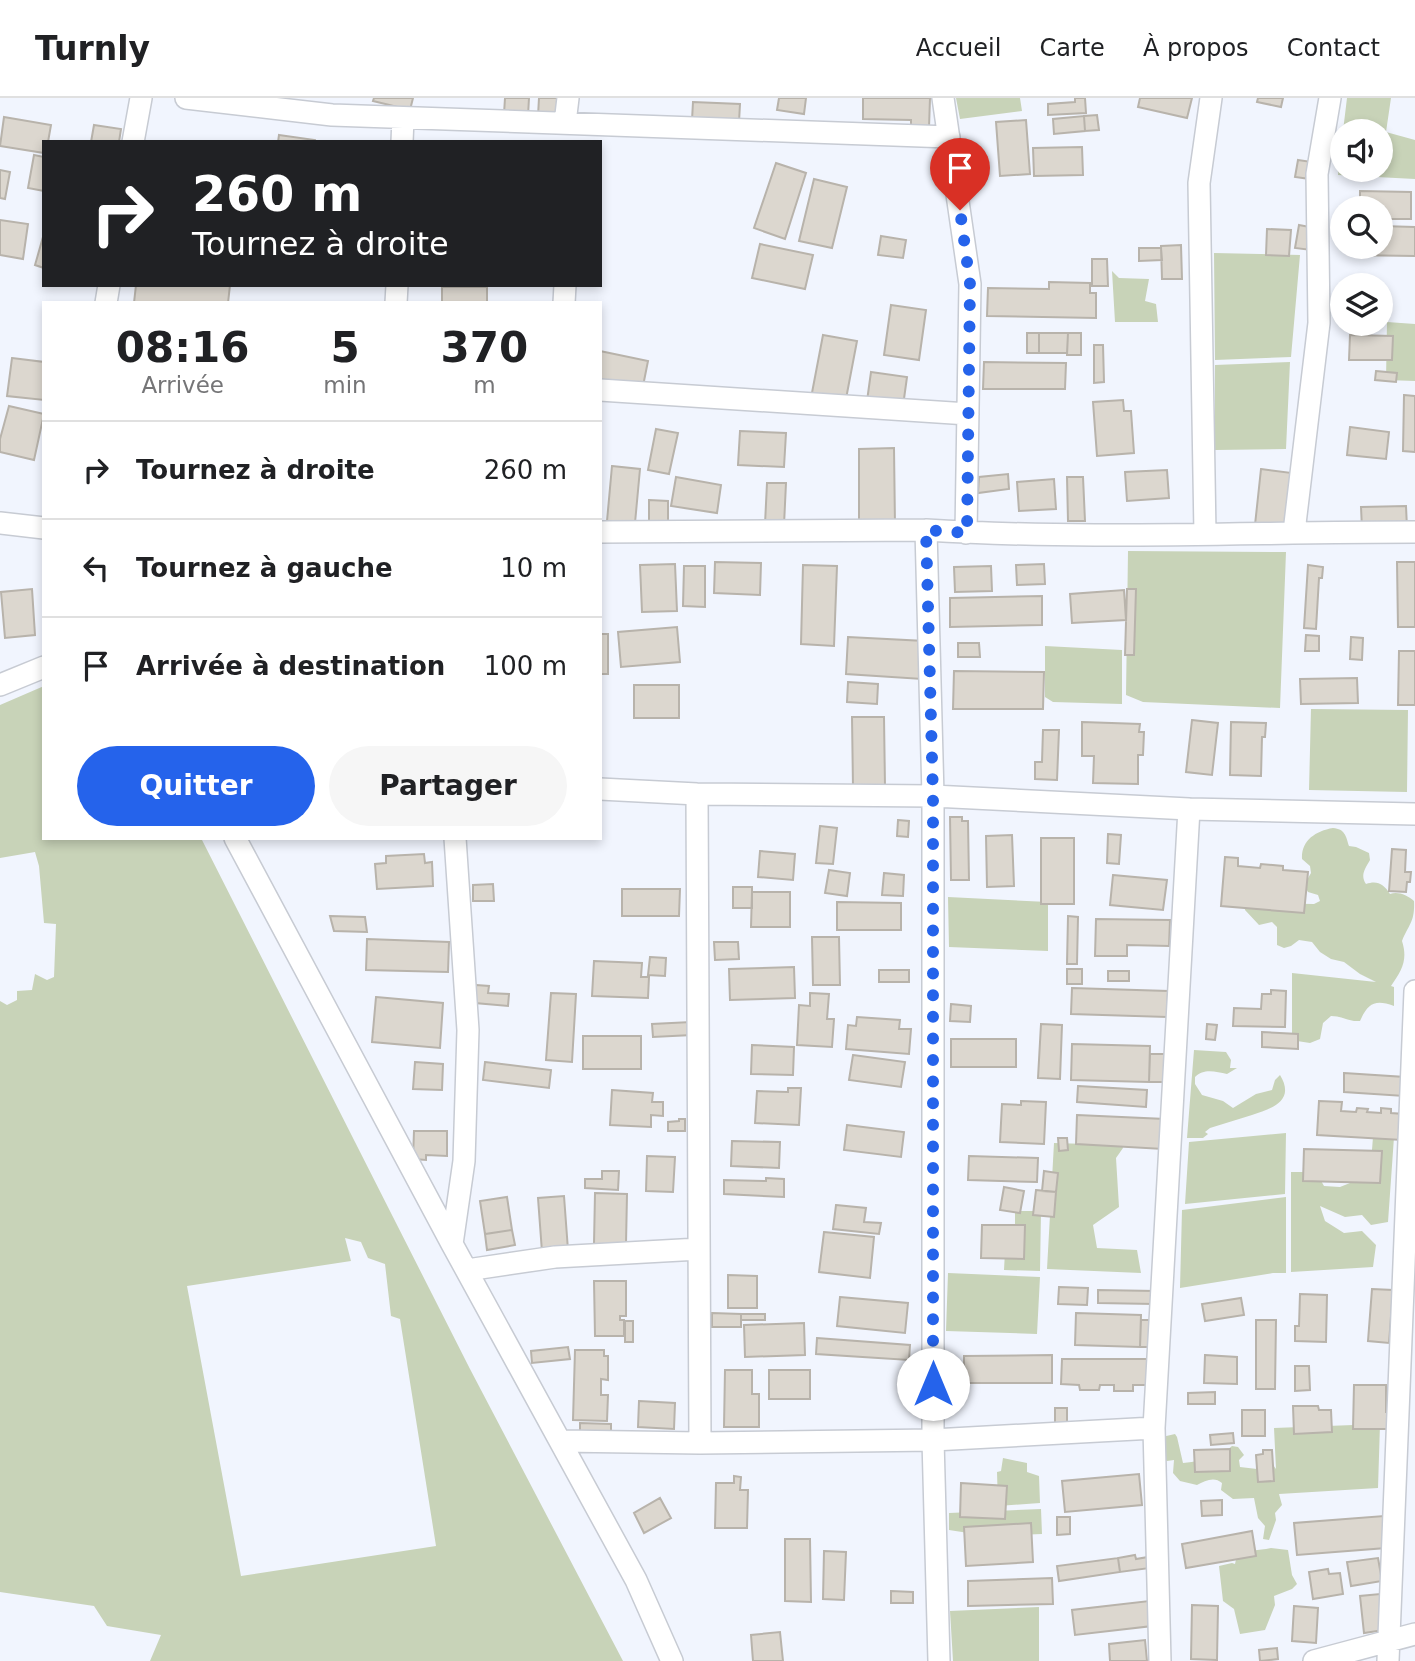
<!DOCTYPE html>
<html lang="fr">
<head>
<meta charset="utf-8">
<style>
  body { margin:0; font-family:"DejaVu Sans",sans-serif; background:#f6f6f6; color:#202124; height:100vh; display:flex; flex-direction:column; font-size:26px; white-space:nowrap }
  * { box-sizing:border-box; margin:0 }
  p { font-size:23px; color:#757577 }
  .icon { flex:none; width:38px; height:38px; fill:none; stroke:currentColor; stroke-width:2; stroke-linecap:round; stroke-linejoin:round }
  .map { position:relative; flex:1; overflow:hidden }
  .panel { position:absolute; left:42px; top:203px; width:560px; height:539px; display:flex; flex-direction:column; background:#fff; border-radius:0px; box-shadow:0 4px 10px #0003 }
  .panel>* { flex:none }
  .banner { position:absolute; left:42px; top:42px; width:560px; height:147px; border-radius:0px; box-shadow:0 4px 10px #0003; background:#202124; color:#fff; overflow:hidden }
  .tools { position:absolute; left:1330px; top:21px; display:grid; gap:14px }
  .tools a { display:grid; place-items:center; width:63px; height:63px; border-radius:50%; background:#fff; box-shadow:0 4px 10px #0003; font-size:35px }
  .pin { position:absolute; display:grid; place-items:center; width:60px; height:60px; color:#fff; margin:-72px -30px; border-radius:50% 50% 50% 0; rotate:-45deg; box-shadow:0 0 7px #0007 }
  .pin .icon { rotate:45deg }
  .me { position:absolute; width:77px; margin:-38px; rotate:0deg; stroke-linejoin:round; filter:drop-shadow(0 0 5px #0008) }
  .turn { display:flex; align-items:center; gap:24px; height:147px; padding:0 35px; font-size:32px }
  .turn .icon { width:91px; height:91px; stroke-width:2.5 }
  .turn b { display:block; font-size:49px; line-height:60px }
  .eta { display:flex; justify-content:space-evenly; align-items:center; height:119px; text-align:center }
  .eta b { font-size:42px; font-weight:800; line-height:49px }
  .action { display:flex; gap:14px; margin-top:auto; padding:14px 35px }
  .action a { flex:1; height:80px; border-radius:42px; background:#2563eb; color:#fff; font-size:28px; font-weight:800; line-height:80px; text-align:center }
  .action a+a { background:#f6f6f6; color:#202124 }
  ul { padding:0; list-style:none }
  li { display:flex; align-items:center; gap:21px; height:98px; padding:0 35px; border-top:2px solid #e0e0e0 }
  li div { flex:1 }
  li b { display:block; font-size:26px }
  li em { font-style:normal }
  header { display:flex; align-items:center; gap:42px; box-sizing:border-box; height:98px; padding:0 35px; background:#fff; border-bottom:2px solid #e0e0e0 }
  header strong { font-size:33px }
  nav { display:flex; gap:38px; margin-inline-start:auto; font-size:24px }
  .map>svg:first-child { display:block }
</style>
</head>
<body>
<header>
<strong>Turnly</strong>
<nav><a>Accueil</a><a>Carte</a><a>À propos</a><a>Contact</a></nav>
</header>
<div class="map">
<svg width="1415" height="1563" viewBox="0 0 1415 1563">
  <rect width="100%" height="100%" fill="#f1f5fe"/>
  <path fill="#c8d3b8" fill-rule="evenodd" d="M956,0H1020L1022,13L960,21Z
    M1347,0H1391L1386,34L1415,42V81L1338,77L1342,37V72H1381V33H1343Z
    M1214,155L1300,157L1291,259L1215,262Z
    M1112,173L1119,180L1149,181L1145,203L1156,206L1158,224H1115Z
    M1387,224L1415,226V283L1386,282Z
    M1290,264L1286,351L1215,352V267Z
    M1128,453L1286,454L1280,610L1143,604L1126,597Z
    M1045,548L1122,552V606L1053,604L1045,599Z
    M44,588V740H201L470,1271L623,1563H150L161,1537L107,1528L94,1508L0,1494V903L7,907L17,902V893L32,892L35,876L47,882L54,879L56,826L44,825L39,768L35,754L0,760V607ZM345,1140L361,1144L368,1160L385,1166L391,1218L400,1221L436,1448L241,1478L187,1188L351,1163Z
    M1311,611L1408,612L1407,694L1309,692Z
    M1333,730C1345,731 1346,738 1349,748L1356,749L1369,755L1370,762C1365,771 1360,777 1366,786C1377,782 1384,786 1390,796C1398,793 1407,797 1414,803C1415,824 1409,826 1402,843C1408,862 1402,872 1391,888L1394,889V908C1375,901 1368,905 1360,923C1349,924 1342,918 1331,918L1323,925L1320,941L1310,945L1297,943L1292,937V875L1376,884L1360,876L1344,864L1331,861L1320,854L1312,844L1299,842L1291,848L1284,850L1277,847V829L1272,824L1259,827L1245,812L1244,805L1314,806L1320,803L1318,797L1308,794L1304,787L1311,775L1310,768L1302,761C1301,743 1315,733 1333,730Z
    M948,799L1048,804V853L949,849Z
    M1194,952L1226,954L1231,962L1230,970H1237L1227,976C1216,974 1204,970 1195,979V986L1202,997L1223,1003L1233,1010L1256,996L1272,992L1275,982L1280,977C1296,1003 1271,1011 1252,1017C1238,1021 1224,1026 1210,1030L1205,1034L1208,1036L1203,1040H1187Z
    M1286,1035L1285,1096L1185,1106L1189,1044Z
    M1373,1039H1394L1388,1124L1371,1127L1362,1117L1345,1119L1320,1108L1325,1123L1344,1135L1362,1133L1376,1147L1373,1169L1291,1174V1074H1316L1324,1088L1340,1089L1370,1077Z
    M1054,1045L1122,1047L1123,1050L1116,1060L1119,1109L1093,1127L1097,1150L1137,1152L1141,1175L1047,1171Z
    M1286,1099V1175H1273L1180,1190L1182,1112Z
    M1015,1113H1041L1040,1173L1004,1172L1005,1153H1015Z
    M948,1175L1040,1179L1037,1236L946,1233Z
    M1380,1326L1378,1390L1279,1396L1282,1407L1275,1415L1276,1422L1269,1442L1263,1441L1265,1428L1258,1420L1254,1400L1233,1401L1221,1392L1222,1385C1214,1378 1205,1383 1197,1387L1180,1383L1173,1375L1174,1362L1167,1363L1161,1359L1162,1339L1175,1336L1177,1339L1183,1365C1201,1363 1218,1361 1232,1348L1238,1349L1244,1357L1239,1362L1240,1369L1257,1371L1259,1377L1266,1366L1273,1367L1276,1371L1274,1330Z
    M1003,1360L1027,1365V1374L1039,1378L1040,1405L998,1408L997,1374L1001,1373Z
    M1041,1411L1042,1436L988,1438L949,1432V1415Z
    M1271,1450L1288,1452L1292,1477L1297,1486L1292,1491L1274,1498L1275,1507L1265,1532L1240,1536L1234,1511L1223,1503L1219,1468L1232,1465L1235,1466L1237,1457C1250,1451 1257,1453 1271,1450Z
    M1039,1509V1563H953L950,1513Z"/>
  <path fill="#dcd7cf" stroke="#b8b3ab" stroke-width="2" d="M374,0H413L410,12L373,3Z
    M505,0H529L528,18L504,16Z
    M539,0H564L563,20L538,18Z
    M779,0H806L804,16L777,12Z
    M863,0H930L929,30H911V22L863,21Z
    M1075,0H1085L1086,15L1048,17V6L1075,4Z
    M1140,0H1192L1187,20L1138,9Z
    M1258,0H1283L1281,9L1257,4Z
    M693,4L740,6L739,24L692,22Z
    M1097,17L1099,32L1085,33L1084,18Z
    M1084,18L1085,33L1054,36L1053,21Z
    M4,19L51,27L48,44H44V55L0,48Z
    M1026,22L1030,76L1000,78L996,24Z
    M94,27L121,31L119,44H91Z
    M279,37L315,42V44H278Z
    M1082,49L1083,77L1034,78L1033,50Z
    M34,57L44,59V93L28,90Z
    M1298,62L1312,64L1310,81L1295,79Z
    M776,65L806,75L785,141L754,130Z
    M0,72L10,74L5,101L0,100Z
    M814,81L847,89L832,150L799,143Z
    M1360,93L1411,94V121H1381V110H1360Z
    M0,122L28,126L23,161L0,157Z
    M1299,127L1315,130L1311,152L1295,150Z
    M1381,128L1415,129V158L1348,157L1349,149H1381Z
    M1267,131L1291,132L1289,158L1266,157Z
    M881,138L906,142L903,160L878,157Z
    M43,139L44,140V170L35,167Z
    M760,146L813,157L805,191L752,180Z
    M1181,147L1182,181H1162L1161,148Z
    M1139,150H1161L1162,162L1139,163Z
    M1092,161H1107L1108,188H1092Z
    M1049,184L1090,185V195H1096V220L987,218L988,190L1049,191Z
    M136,187H230L228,205H134Z
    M442,189H487V205H442Z
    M891,207L926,212L919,262L884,257Z
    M1027,235H1039V255H1027Z
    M1039,235H1068L1067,255H1039Z
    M1068,235H1081V257H1067Z
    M823,237L857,243L845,306L811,300Z
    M1350,237L1393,238L1392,262H1349Z
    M1094,247H1103L1104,284L1094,285Z
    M600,253L648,263L642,293L600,284Z
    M12,260L44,264V302L7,298Z
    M984,264L1066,265L1065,291H983Z
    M1376,273L1397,275L1396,284L1375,282Z
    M871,274L907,279L903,308L867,303Z
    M1404,297L1415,298V354L1403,353Z
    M1123,302L1124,313H1131L1134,355L1097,358L1093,304Z
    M9,308L44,316L34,362L0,354V341Z
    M1350,329L1389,334L1386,361L1347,357Z
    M656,331L678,335L669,376L648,372Z
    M740,333L786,335L784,369L738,367Z
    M894,350L895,428L859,429V351Z
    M612,368L640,371L635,425L607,423Z
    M1261,371L1292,375L1285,431L1255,427Z
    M1167,372L1169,400L1127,403L1125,374Z
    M1008,376L1009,391L978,395L979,379Z
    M676,379L721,387L717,415L671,408Z
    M1067,379H1083L1085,423H1068Z
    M1054,381L1056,411L1019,413L1017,384Z
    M767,385H786L784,427L765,426Z
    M649,402L668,403V427H649Z
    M1406,408L1407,430L1362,431L1361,409Z
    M715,464L761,465L760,497L714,495Z
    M1397,464H1415V529H1398Z
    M675,466L677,513L642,514L640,467Z
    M1044,466L1045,486L1017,487L1016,467Z
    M803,467L837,468L834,548L801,546Z
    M1308,467L1323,469L1322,480H1319L1316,531L1304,530Z
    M684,468H705V509L683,508Z
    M991,468L992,493L955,494L954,469Z
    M32,491L35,537L5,540L1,494Z
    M1127,491H1136L1134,557H1125Z
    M1124,492L1126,522L1072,525L1070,496Z
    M1042,498V527L950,529V500Z
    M677,529L680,564L621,569L618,534Z
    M600,536H608V576H600Z
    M1306,537L1319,538V553H1305Z
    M848,539L925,543L922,581L846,576Z
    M1351,539L1363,540L1362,562L1350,561Z
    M958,545H979L980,559H958Z
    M1399,553H1415V607H1398Z
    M954,573L1044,574L1043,611H953Z
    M1357,580L1358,605L1301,606L1300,581Z
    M848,584L878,586L877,606L847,604Z
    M634,587H679V620H634Z
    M852,619H884L885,689L853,690Z
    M1192,622L1218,625L1212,677L1186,674Z
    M1082,624L1140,626L1139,634H1144L1143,657H1138V686L1093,685L1094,658H1082Z
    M1231,624L1266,625L1265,639H1262L1261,678L1230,677Z
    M1043,632H1059L1057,682L1035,681V664H1042Z
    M950,719H962V723H968L969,782H951Z
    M898,722L909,723L908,739L897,738Z
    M820,728L837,730L833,766L816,765Z
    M1108,736L1121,737L1119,766L1107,765Z
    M1012,737L1014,788L987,789L986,738Z
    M1041,740H1074V806H1041Z
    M1392,751L1406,752L1405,774H1411L1410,784H1407L1406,794L1389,793Z
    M760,753L795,756L793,782L758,779Z
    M424,756L425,765L432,764L433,788L377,791L375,766L386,765V758Z
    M1225,759L1238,760V768L1260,770L1261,766L1283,768V772L1308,774L1304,815L1221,808Z
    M829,772L850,775L847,798L825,795Z
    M884,775L904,777L903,798L882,797Z
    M1113,777L1167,782L1163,812L1110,807Z
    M493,786L494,803H473V787Z
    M733,789H752V810H733Z
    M622,791H680L679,818H622Z
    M752,794H790V829H751Z
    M837,804L901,805V832H837Z
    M330,818L365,819L367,834L334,833Z
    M1068,818L1078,819L1077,866H1067Z
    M1096,821L1170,822L1169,848L1127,847V858H1095Z
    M812,839H839L840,887H813Z
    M367,841L449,844L448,874L366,872Z
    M714,844H738L739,861L715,862Z
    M650,859L666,860L665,878L648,877Z
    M594,863L642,865L641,879H649L648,900L592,898Z
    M794,869L795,900L730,902L729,871Z
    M1067,871H1082V886H1067Z
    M879,872H909V884H879Z
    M1108,873H1129V883H1108Z
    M476,887L489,888L488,895L509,896L508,908L475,905Z
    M1072,890L1168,893L1167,919L1071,916Z
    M1271,892L1286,893L1285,929L1233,928L1234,910L1261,911L1262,896H1271Z
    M551,895L576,896L572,964L546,962Z
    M810,895L829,896L827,921H834L832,949L797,947L799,907L810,908Z
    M376,899L443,905L440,950L372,944Z
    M951,906L971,908L970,924L950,923Z
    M857,919L900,922L899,931H911L909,956L846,951L848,927L856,928Z
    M691,924L692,937L653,939L652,926Z
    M1041,926L1062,927L1060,981L1038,980Z
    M1207,926L1217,927L1215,942L1206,941Z
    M1262,934L1298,936V951L1262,949Z
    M583,938H641V971H583Z
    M951,941H1016V969H951Z
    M1072,946L1150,948L1149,984L1071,982Z
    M752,947L794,949L793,977L751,976Z
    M1150,956H1169L1168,984H1149Z
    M853,957L905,964L901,989L849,982Z
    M415,964L443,966L442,992L413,991Z
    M485,964L551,972L549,990L483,982Z
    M1344,975L1405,979L1404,998L1344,994Z
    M1078,988L1147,992L1146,1009L1077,1004Z
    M788,990H801L799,1027L755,1025L757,993L788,994Z
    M612,992L653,995L652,1004H663V1018L651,1017V1029L610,1027Z
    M1021,1003L1046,1004L1044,1046L1000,1044L1002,1006L1021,1007Z
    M1319,1003L1342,1004L1341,1013L1356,1014L1357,1010L1368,1011L1367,1014L1381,1015V1010L1391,1011V1015L1404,1016L1402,1042L1317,1037Z
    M1077,1017L1165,1021L1163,1051L1076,1046Z
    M679,1021H685V1033H668V1024L679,1023Z
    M847,1027L904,1034L901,1059L844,1052Z
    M414,1033H447V1058L426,1057V1062L413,1061Z
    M1058,1040H1067L1068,1052L1059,1053Z
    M732,1043L780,1044L779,1070L731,1068Z
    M1304,1051L1382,1053L1380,1085L1303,1083Z
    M647,1058L675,1059L673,1094L646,1093Z
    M969,1058L1038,1060L1037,1084L968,1082Z
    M602,1073H619L618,1092L585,1090V1081H602Z
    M1044,1073L1058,1075L1056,1094L1042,1093Z
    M766,1080L784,1081V1099L724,1096V1082L766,1083Z
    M1004,1089L1024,1093L1020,1115L1000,1112Z
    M1036,1092L1056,1094L1054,1119L1033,1117Z
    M595,1095L627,1096L626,1146H594Z
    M564,1098L568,1152L542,1154L538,1100Z
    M507,1099L512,1132L485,1136L480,1103Z
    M836,1107L866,1110L864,1124L881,1125L879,1136L833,1131Z
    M982,1127H1025L1024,1161L981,1160Z
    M512,1132L515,1147L487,1152L485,1136Z
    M824,1134L874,1139L870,1180L819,1174Z
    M728,1177L757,1178V1210H728Z
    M594,1183H626V1218H620V1222H624V1238H595Z
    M1059,1189L1088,1190L1087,1207L1058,1206Z
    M1372,1191L1393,1192L1389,1245L1368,1243Z
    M1098,1192L1155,1193L1154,1206L1098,1205Z
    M1300,1196L1327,1197L1326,1244L1295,1243V1228H1299Z
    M840,1199L908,1205L905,1235L837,1228Z
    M1241,1200L1244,1217L1205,1223L1202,1206Z
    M712,1215L741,1216V1229H712Z
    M1076,1215L1141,1217L1140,1249L1075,1247Z
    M741,1216H765V1222H741Z
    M1141,1222H1151L1150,1249H1140Z
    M1256,1222H1276L1275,1291H1256Z
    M625,1223H633V1244H625Z
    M804,1225L805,1257L745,1259L744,1227Z
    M817,1240L910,1247L909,1262L816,1256Z
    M568,1249L570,1261L532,1265L531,1253Z
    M575,1252H604V1258H608V1282L601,1281V1297H608L607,1323L573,1322Z
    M1052,1257V1285H964V1258Z
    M1205,1257L1237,1259V1286L1204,1285Z
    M1062,1261H1152V1287H1133V1293H1114V1287H1100L1099,1292H1080L1079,1287L1061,1286Z
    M1295,1268H1309L1310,1292L1295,1293Z
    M725,1272H752V1296H759V1329H724Z
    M769,1272H810V1301H769Z
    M1354,1287H1386V1314H1391V1331H1353Z
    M1215,1294V1306H1188V1295Z
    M639,1303L675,1305L674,1331L638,1329Z
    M1293,1308H1318L1319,1312H1331L1332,1334L1294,1336Z
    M1055,1310H1067V1331H1055Z
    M1242,1312H1265V1338H1242Z
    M580,1325L611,1326V1338L580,1337Z
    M1233,1335L1234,1345L1211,1347L1210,1337Z
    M1230,1351V1373L1195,1374L1194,1352Z
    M1263,1352H1272L1274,1383L1258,1384L1256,1357L1263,1356Z
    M1139,1376L1142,1407L1065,1414L1062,1383Z
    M734,1378L741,1379L740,1392H748L747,1430H715L716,1385H734Z
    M961,1385L1007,1388L1005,1421L960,1419Z
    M660,1400L671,1420L644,1435L634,1415Z
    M1222,1402V1417L1202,1418L1201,1403Z
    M1384,1418L1386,1450L1297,1457L1294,1425Z
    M1057,1419H1070V1436L1057,1437Z
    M1031,1425L1033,1464L966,1468L964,1429Z
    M1252,1433L1256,1458L1186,1470L1182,1446Z
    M785,1441H810L811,1504L785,1503Z
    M824,1453L846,1454L844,1502L823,1501Z
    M1135,1457L1136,1461L1148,1459L1150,1470L1120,1474L1118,1460Z
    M1118,1460L1120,1474L1059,1483L1057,1468Z
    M1378,1460L1382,1483L1351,1488L1347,1464Z
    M1328,1471L1329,1476L1340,1475L1343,1496L1313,1501L1309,1474Z
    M1052,1480L1053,1506L968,1508V1483Z
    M891,1493L913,1494V1505H891Z
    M1380,1496L1384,1532L1364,1535L1360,1498Z
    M1149,1503L1152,1528L1075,1537L1072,1512Z
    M1192,1507L1218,1508L1217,1562L1191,1561Z
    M1294,1508L1318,1510L1316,1545L1292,1543Z
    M780,1534L783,1563H753L751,1537Z
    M1145,1542L1147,1563H1110L1109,1546Z
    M1277,1550L1278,1561L1260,1563L1259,1552Z"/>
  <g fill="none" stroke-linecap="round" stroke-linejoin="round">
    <defs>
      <path id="street" d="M186,0L332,17L949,39
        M943,0L970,186L966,435
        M565,25L568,0
        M133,44L141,0
        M402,44L403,20
        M106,205L109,187
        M396,205L397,187
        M564,205L565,187
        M600,292L968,316
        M0,425L44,430
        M926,432L933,698V1342L939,1563
        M600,434L926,432C1088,442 1252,434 1415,434
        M1294,434L1319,225L1317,76L1330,0
        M1205,436L1199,85L1211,0
        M0,587L44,569
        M600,691L697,696L933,698L1189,711L1415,716
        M697,696L700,1345
        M235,740L452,1146L636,1482L672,1563
        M452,1146L464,1063L468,932L455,740
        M467,1172L555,1159L699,1151
        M561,1343L700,1345L933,1342L1154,1330
        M1160,1563L1154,1330L1189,711
        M1314,1563L1415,1536
        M1388,1563L1415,893"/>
    </defs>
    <use href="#street" stroke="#c7cbd3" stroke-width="24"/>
    <use href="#street" stroke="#fff" stroke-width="21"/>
  </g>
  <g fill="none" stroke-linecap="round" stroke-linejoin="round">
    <path stroke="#2563eb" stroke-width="12" stroke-dasharray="0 21.6" d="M933,1286V698L926,432L967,435L970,186L960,112"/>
  </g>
</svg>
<div class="tools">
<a><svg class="icon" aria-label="sound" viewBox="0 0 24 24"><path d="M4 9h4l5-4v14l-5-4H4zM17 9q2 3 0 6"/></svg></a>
<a><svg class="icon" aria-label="search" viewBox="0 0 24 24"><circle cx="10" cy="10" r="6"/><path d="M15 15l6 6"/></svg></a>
<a><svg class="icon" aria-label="layers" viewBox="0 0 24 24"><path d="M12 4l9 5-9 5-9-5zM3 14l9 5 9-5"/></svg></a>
</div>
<div class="pin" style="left:960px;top:112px;background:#d93025"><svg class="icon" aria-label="arrive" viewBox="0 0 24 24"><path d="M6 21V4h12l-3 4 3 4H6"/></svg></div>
<svg class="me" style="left:933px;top:1286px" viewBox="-20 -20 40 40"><circle r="19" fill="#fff"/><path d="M0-13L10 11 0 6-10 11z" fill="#2563eb"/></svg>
<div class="banner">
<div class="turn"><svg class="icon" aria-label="right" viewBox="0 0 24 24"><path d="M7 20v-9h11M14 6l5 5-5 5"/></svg><div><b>260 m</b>Tournez à droite</div></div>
</div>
<section class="panel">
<div class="eta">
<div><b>08:16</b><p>Arrivée</p></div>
<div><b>5</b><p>min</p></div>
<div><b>370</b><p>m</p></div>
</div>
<ul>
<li><svg class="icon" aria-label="right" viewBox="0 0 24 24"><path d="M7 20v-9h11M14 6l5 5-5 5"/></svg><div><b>Tournez à droite</b></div><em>260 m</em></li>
<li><svg class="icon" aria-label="left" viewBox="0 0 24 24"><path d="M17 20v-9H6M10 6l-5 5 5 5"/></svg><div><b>Tournez à gauche</b></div><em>10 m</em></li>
<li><svg class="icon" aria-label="arrive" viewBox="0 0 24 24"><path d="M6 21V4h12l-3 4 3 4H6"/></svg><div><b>Arrivée à destination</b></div><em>100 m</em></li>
</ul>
<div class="action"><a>Quitter</a><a>Partager</a></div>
</section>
</div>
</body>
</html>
